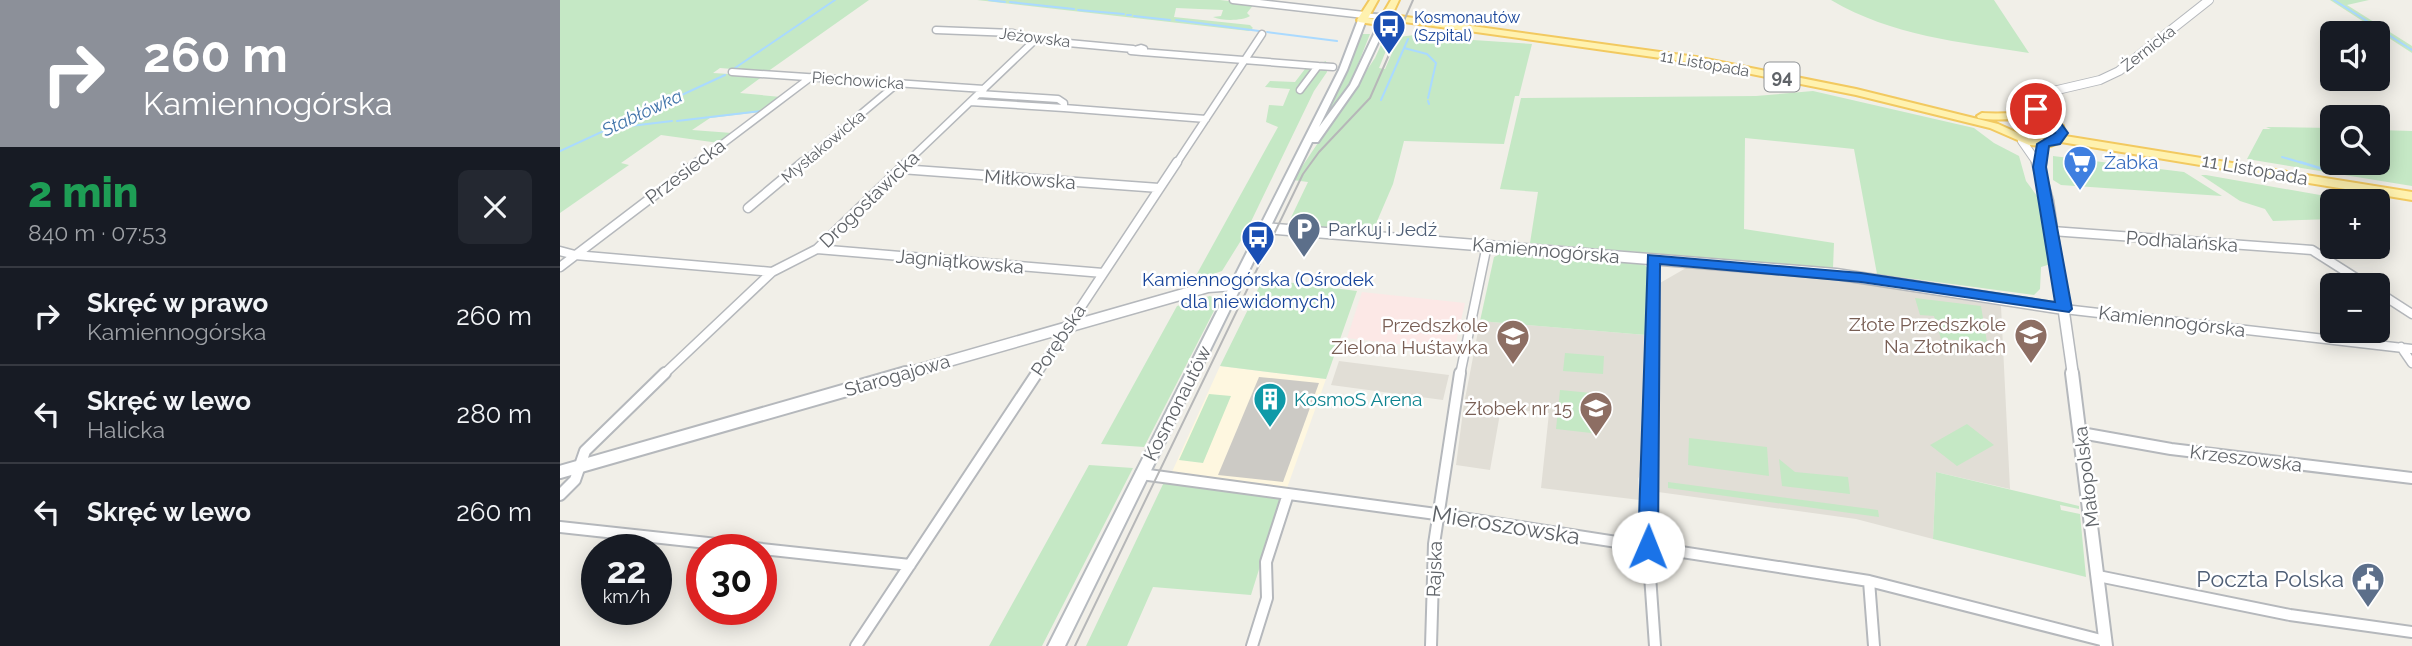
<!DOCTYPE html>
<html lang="pl">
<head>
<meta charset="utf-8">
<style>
  body { margin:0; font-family:Raleway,sans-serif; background:#242831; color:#f1f3f6; height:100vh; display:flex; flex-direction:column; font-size:26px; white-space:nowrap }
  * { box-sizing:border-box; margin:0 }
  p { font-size:23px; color:#9ea1a6 }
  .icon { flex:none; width:38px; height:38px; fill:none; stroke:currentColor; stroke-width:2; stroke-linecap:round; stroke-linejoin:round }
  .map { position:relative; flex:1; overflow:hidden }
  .side { display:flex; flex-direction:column; background:#171b24; width:560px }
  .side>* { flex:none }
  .banner { background:#8c9099; color:#fff; overflow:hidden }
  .buttons { position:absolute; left:1760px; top:21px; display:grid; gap:14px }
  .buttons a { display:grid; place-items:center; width:70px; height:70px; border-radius:10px; background:#171b24; box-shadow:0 4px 18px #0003; font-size:35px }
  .speed { position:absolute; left:21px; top:534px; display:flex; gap:14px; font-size:35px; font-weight:700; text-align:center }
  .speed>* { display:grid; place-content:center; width:91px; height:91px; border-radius:50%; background:#171b24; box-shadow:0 4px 18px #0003; line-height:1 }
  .speed small { font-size:18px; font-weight:400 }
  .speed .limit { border:10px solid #d22; background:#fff; color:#111 }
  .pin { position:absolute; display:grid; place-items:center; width:60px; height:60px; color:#fff; margin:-30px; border:4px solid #fff; border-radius:50%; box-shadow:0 2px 7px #0007 }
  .me { position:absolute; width:77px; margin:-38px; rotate:1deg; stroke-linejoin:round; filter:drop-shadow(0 0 5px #0008) }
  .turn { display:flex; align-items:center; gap:24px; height:147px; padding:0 28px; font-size:32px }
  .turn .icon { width:91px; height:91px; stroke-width:2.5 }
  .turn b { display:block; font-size:49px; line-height:60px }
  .round { display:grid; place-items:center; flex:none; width:74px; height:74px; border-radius:10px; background:#242831 }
  .overview { display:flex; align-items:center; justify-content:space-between; height:119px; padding:0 28px }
  h1 { font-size:42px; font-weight:800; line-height:52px; color:#1e9e55 }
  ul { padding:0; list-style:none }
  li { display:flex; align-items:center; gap:21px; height:98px; padding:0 28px; border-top:2px solid #363941 }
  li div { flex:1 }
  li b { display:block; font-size:26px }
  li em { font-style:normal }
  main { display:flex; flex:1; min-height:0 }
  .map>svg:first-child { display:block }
</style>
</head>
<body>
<main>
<section class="side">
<div class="banner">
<div class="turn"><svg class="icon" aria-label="right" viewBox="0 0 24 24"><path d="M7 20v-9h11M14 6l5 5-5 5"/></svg><div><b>260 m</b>Kamiennogórska</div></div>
</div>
<div class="overview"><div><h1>2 min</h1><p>840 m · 07:53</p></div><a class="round"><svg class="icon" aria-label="close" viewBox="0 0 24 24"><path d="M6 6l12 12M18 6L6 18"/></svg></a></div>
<ul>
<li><svg class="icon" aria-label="right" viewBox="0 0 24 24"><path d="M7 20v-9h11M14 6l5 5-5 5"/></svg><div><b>Skręć w prawo</b><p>Kamiennogórska</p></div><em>260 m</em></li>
<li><svg class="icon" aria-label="left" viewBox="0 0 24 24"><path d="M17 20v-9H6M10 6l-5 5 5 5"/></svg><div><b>Skręć w lewo</b><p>Halicka</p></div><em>280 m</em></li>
<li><svg class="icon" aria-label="left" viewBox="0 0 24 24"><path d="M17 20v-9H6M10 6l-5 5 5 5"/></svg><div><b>Skręć w lewo</b></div><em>260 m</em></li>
</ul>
</section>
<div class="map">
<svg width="1852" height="646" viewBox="0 0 1852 646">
  <rect width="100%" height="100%" fill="#f1efe8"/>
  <path fill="#fef7e0" d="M660,366L766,379L727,488L611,474Z"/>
  <path fill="#e1ded6" d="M1126,268L1292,282L1441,306L1450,489L1376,472L1373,539L1296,519L1098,492L1100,283Z
    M920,321L1086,335L1084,465L1078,479L1080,500L981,488L989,413L941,408L930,470L896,465L904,404Z
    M779,361L889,375L883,400L771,385Z"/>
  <path fill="#fce8e6" d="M802,292L905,303L894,351L787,338Z"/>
  <path fill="#c5e8c5" d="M0,0H309L207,72L160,68L153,73L203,76L180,93L221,97L200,112L150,118L132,130L172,133L159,143L101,135L61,163L69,165L0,213Z
    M417,0H660L694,4L687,13L690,16C682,21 662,21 653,17L661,16L663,10L616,8L614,17L690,25L693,28L689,31Z
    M1271,0H1434L1469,53C1400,42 1332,36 1271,0Z
    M1770,0H1809L1787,5L1852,46V53Z
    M859,31L898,39L972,44L959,96H955L944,144L844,141L833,184L812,233L727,226L748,182L733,180L815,58L825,36H832L819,68L825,69L839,37L862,34Z
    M799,34H810L791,82L760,126L784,79Z
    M766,61L767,72L754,91L685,234L662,271L633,281L718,127L706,122L709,105L723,106L730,89L705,87L710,81L735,82L745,69Z
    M1253,91L1414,128L1434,143L1459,156L1466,181L1480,200L1491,264L1481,267L1480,289L1474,295L1317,274L1294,149L1185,138L1184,229L1274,243L1273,268L970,243L978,192L940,189L961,98L1196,96Z
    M1706,127L1773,128V163H1818V130L1852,131V186L1687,159L1703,129H1711Z
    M1493,156L1624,172L1662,196L1501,185L1493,180Z
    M1641,175H1646L1794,201H1773V219L1713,221L1705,209L1680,201Z
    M942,253L1082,263L1088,268L1086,335L920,321L934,257Z
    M703,279L797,291L766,379L660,366Z
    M650,296L659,301L584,447L541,444L617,306Z
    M1355,298L1421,306L1427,342L1381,339L1374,316L1360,315Z
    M1005,353L1044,356L1043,374L1003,371Z
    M1000,390L1042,394L1040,434L996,429Z
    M649,394L671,396L643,463L619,460Z
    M1407,424L1434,445L1397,466L1370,445Z
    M1129,438L1207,447L1209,476L1128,465Z
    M1219,459L1235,472L1288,477L1290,494L1222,486Z
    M529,465L573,468L482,646H429Z
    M1376,472L1519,506V509L1500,505L1501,510L1520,514L1526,577L1373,539Z
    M605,480L721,499L691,595L593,587L567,646H526Z
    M1108,482L1318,510L1319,517L1108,488Z"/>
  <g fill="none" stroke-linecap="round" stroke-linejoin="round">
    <path stroke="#aadaff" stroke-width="2" d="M429,0L445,2
      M1774,0L1852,50
      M450,2L514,9
      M518,10L564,14
      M567,15H571
      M574,16L610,20
      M616,20L699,31
      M707,32L777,41
      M844,48L867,54L876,63L868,98
      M172,70L275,0
      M821,100L848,39
      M868,101L869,104
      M117,121L201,111
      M54,128L112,121
      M0,151L165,75
      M1722,157L1746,164"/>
    <path stroke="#aadaff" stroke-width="2.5" d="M1740,162L1769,171"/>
  </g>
  <path fill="#cccac5" d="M699,377L759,383L723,482L658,475Z"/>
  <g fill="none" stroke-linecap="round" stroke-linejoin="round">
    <defs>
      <path id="minor-far2" d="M673,0L804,15
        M376,30L453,33L465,39L573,49
        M581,48L584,49L582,52L571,51Z
        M582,52L758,66
        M172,72L424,89
        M740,90L758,66L773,67
        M410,102L504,108V103L498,99L419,94
        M504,108L646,119
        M136,164L251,77
        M241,164L338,83
        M345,164L475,40
        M616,164L702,34"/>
      <path id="minor-far1" d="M341,169L599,188
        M188,208L243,162
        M1492,231L1752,250L1807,285
        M257,249L543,273
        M0,251L15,255L212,272
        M0,267L138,162
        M1818,292L1852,314
        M1504,309L1852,349
        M1841,347L1852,363
        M103,375L212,272L257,249L347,162
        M476,375L617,162
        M900,375L927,245
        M1091,375L1093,259"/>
      <path id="minor" d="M1091,373L1088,547L1095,646
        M1521,433L1611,449L1852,478
        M581,474L876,514L1309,581L1545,641
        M0,495L15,480L25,451L105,373
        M0,527L350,565
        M1538,576L1730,615L1852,632
        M1309,581L1314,646
        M296,646L477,373
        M692,646L707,598L706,562L728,494
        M871,646L874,544L900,373"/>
      <path id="tertiary-far2" d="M1471,99L1480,117
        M1457,113L1476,95L1540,80L1559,71L1649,0
        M1462,141L1478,164
        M1480,164L1483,143"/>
      <path id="tertiary-far1" d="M1477,162L1488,201L1513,375
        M1480,167L1481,162
        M704,228L1276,274L1504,309
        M340,375L648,287L676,285"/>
      <path id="tertiary" d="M1512,373L1546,646
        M0,472L346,373"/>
      <path id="secondary" d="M801,13L826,15L830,17L798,85L758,142H752L505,646H488L779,70L798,20L802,18L806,20L787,70L759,127L790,85L821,19L801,17Z"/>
      <path id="primary" d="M810,0H818L808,18L839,24V28L799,22L797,20Z
        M831,0H839L832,15L1136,57L1296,89L1438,124L1471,139L1488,140L1494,137V129C1470,113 1445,123 1418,118L1417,116L1422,113C1452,115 1477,108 1503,126L1505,136L1852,192V200L1501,142L1490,146L1469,145L1430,128L1296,95L1136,63L823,19L821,17Z"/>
    </defs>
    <use href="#minor-far2" stroke="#b5b8bc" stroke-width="9"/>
    <use href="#minor-far1" stroke="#b5b8bc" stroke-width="11"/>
    <use href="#minor" stroke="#b5b8bc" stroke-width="14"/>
    <use href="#tertiary-far2" stroke="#b5b8bc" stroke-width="10"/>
    <use href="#tertiary-far1" stroke="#b5b8bc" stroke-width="13"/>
    <use href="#tertiary" stroke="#b5b8bc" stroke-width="16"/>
    <use href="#secondary" stroke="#b6babf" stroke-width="4"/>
    <use href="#primary" stroke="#f2c960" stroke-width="4"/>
    <use href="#minor-far2" stroke="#fff" stroke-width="6"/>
    <use href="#minor-far1" stroke="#fff" stroke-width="8"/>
    <use href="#minor" stroke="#fff" stroke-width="10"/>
    <use href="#tertiary-far2" stroke="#fff" stroke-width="8"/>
    <use href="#tertiary-far1" stroke="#fff" stroke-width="10"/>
    <use href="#tertiary" stroke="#fff" stroke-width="12"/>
    <use href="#secondary" fill="#fff" fill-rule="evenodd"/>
    <use href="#primary" fill="#fff2af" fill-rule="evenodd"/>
    <path stroke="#b6b7b8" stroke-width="2" d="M515,646L743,174L759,152L810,98L853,0"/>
  </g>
  <path fill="#1a73e8" stroke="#114b97" stroke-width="2" d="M1476,106L1500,122L1508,133L1500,144L1489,146L1486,167L1512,309L1509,312L1301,282L1100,264L1098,547L1095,552H1081L1078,547L1088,255L1301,273L1495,302L1473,167L1477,144L1495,133L1476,119L1470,109Z"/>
  <defs>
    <symbol id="bus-pin" viewBox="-11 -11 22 30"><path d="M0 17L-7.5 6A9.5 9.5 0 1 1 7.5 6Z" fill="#1a4fb4" stroke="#fff"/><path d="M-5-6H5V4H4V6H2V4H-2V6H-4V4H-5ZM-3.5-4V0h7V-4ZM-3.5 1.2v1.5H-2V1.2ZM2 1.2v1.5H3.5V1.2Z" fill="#fff"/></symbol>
    <symbol id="supermarket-pin" viewBox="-11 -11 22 30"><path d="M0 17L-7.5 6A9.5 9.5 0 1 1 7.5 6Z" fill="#3f7fe0" stroke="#fff"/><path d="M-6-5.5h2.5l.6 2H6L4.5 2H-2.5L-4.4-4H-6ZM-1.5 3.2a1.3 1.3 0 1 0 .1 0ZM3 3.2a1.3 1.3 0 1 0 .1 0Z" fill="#fff"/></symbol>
    <symbol id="parking-pin" viewBox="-11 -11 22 30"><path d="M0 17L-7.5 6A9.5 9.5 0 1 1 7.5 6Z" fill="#5c6f8a" stroke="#fff"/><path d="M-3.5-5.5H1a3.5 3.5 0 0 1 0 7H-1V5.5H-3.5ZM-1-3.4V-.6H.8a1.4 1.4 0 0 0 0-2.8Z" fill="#fff"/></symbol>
    <symbol id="school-pin" viewBox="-11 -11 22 30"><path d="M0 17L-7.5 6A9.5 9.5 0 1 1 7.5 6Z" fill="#8d6e63" stroke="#fff"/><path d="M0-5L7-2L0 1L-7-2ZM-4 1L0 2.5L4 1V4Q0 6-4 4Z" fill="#fff"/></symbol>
    <symbol id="building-pin" viewBox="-11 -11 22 30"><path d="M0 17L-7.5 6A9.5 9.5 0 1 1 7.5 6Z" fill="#0f9aa8" stroke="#fff"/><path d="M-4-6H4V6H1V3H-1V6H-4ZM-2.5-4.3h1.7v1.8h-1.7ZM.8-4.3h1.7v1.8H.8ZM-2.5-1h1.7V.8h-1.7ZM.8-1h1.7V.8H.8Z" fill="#fff"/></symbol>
    <symbol id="civic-pin" viewBox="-11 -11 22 30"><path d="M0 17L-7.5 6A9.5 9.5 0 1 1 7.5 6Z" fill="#5c6f8a" stroke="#fff"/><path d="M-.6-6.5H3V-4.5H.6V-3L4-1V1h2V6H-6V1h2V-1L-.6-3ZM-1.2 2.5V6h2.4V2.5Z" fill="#fff"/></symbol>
  </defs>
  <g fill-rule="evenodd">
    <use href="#bus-pin" x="810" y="7" width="38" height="52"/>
    <use href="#supermarket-pin" x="1501" y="143" width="38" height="52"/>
    <use href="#parking-pin" x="725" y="210" width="38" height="52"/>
    <use href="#bus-pin" x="679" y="218" width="38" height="52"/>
    <use href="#school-pin" x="1452" y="316" width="38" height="52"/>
    <use href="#school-pin" x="934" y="317" width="38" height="52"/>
    <use href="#building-pin" x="691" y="380" width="38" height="52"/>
    <use href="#school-pin" x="1017" y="389" width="38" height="52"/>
    <use href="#civic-pin" x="1789" y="560" width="38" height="52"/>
  </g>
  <g text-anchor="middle" stroke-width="5" stroke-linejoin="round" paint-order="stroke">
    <g font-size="16" fill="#164399" stroke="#fff" text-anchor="start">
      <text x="854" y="23">Kosmonautów<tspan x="854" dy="18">(Szpital)</tspan></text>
    </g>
    <g font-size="16" fill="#5f6368" stroke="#fff">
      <text transform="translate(475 37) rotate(7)" y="6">Jeżowska</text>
      <text transform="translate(1588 48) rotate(-38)" y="6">Żernicka</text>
      <text transform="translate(1145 63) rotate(10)" y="6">11 Listopada</text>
      <text transform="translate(298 80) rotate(4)" y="6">Piechowicka</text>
      <text transform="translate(263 146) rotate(-40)" y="6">Mysłakowicka</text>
    </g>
    <rect fill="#fff" stroke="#8f9295" stroke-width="2" x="1204.5" y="62.5" width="35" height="29" rx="5"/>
    <g font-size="18" font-weight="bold" fill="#5f6368">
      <text x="1222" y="83">94</text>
    </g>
    <g font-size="18" font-style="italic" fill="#4174aa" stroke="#fff">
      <text transform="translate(82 113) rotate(-25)" y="6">Stabłówka</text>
    </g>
    <g font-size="19" fill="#366cbe" stroke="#fff" text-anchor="start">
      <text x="1544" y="169">Żabka</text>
    </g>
    <g font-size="19" fill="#5f6368" stroke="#fff">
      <text transform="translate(1695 169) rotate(10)" y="7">11 Listopada</text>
      <text transform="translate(125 171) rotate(-37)" y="7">Przesiecka</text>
      <text transform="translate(470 179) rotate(4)" y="7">Miłkowska</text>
      <text transform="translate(309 199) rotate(-44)" y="7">Drogosławicka</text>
      <text transform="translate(1622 241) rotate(4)" y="7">Podhalańska</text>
      <text transform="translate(986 250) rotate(5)" y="7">Kamiennogórska</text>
      <text transform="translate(400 261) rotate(5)" y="7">Jagniątkowska</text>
      <text transform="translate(1612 321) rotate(7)" y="7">Kamiennogórska</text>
      <text transform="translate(498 340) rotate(-56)" y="7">Porębska</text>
      <text transform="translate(337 375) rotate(-16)" y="7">Starogajowa</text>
      <text transform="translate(617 403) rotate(-63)" y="7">Kosmonautów</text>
      <text transform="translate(1686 458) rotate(7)" y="7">Krzeszowska</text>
      <text transform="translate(1526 477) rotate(-97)" y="7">Małopolska</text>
      <text transform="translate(874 569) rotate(-88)" y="7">Rajska</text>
    </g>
    <g font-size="19" fill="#4e5e75" stroke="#fff" text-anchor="start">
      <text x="768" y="236">Parkuj i Jedź</text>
    </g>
    <g font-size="19" fill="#164399" stroke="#fff">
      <text x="698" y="286">Kamiennogórska (Ośrodek<tspan x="698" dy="22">dla niewidomych)</tspan></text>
    </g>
    <g font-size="19" fill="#785e54" stroke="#fff" text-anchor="end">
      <text x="1446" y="331">Złote Przedszkole<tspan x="1446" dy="22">Na Złotnikach</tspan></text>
      <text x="928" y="332">Przedszkole<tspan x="928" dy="22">Zielona Huśtawka</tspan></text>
      <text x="1012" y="415">Żłobek nr 15</text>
    </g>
    <g font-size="19" fill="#0d838f" stroke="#fff" text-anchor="start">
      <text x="734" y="406">KosmoS Arena</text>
    </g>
    <g font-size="23" fill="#5f6368" stroke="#fff">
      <text transform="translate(946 525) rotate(9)" y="8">Mieroszowska</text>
    </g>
    <g font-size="23" fill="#4e5e75" stroke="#fff" text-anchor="end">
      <text x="1784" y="587">Poczta Polska</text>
    </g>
  </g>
</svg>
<div class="buttons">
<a><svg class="icon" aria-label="sound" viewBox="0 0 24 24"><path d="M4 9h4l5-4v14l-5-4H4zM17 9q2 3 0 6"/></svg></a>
<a><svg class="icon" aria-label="search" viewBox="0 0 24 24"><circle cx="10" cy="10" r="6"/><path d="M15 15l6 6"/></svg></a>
<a>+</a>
<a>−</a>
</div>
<div class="speed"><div>22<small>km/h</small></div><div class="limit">30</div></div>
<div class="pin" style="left:1476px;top:109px;background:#d93025"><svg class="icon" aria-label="arrive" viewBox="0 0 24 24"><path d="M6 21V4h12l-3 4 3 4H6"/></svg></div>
<svg class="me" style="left:1088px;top:547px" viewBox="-20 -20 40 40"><circle r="19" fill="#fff"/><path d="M0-13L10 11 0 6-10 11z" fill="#1a73e8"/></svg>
</div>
</main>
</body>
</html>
